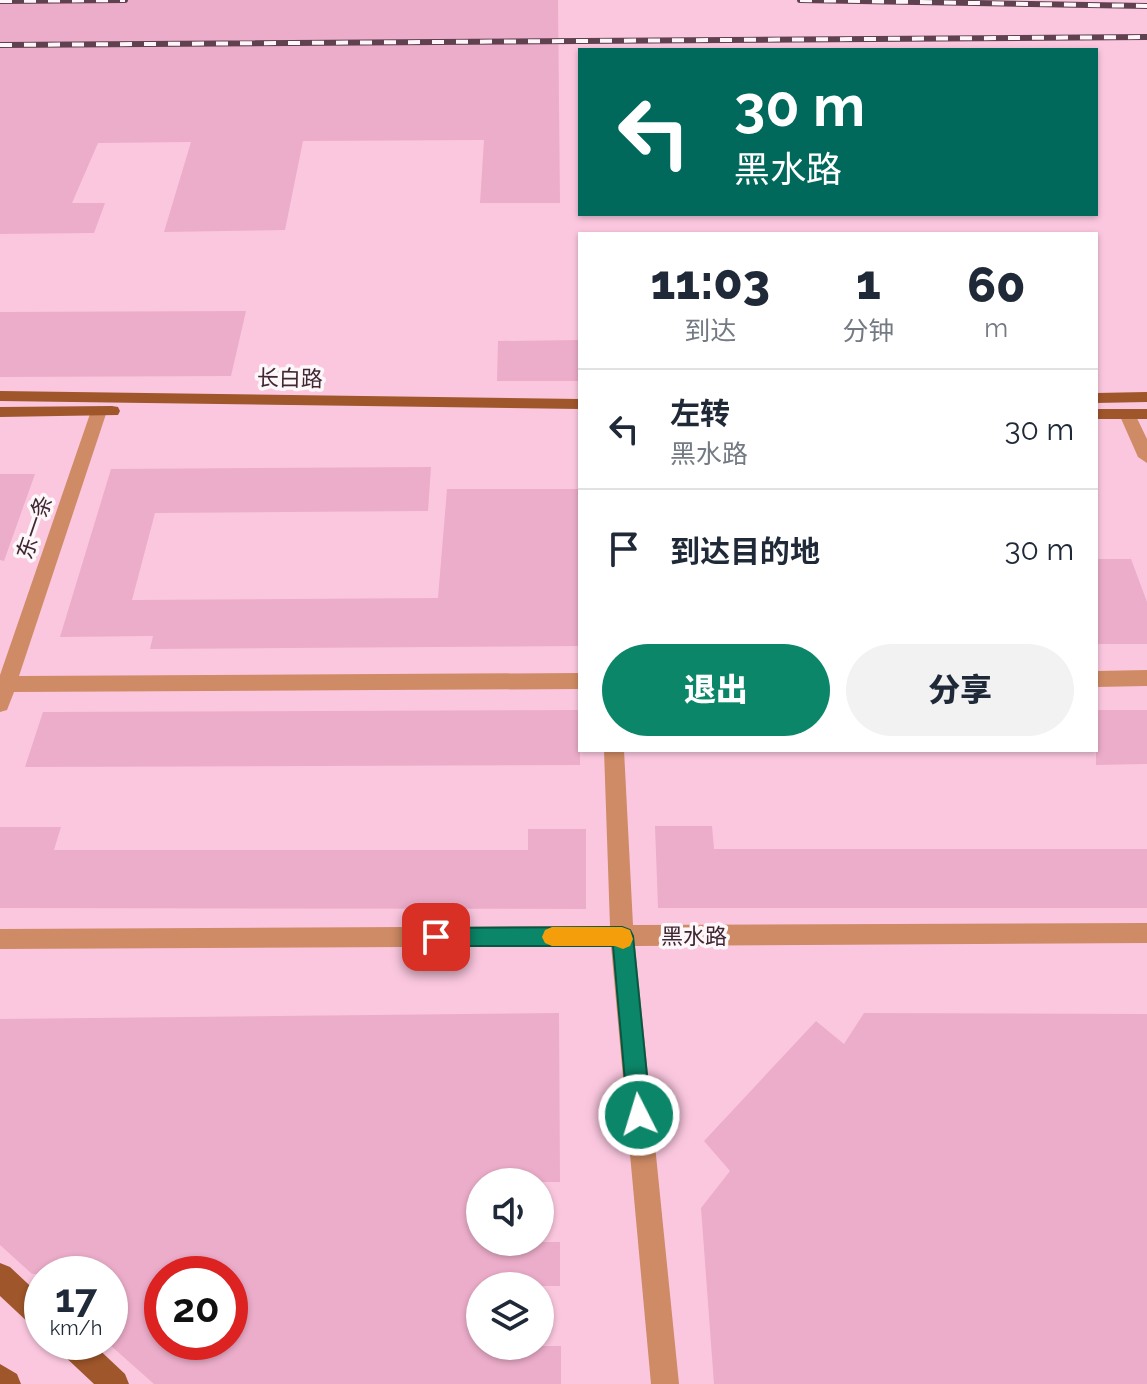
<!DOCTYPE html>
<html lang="zh">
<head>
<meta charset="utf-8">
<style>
  body { margin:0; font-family:Raleway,"Noto Sans SC",sans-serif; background:#f2f2f3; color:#1f2937; height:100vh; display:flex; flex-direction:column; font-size:30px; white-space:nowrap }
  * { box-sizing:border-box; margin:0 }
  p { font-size:26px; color:#747a83 }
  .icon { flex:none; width:44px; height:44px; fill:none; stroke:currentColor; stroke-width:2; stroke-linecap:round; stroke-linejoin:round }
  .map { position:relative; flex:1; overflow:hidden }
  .panel { position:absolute; left:578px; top:232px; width:520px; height:520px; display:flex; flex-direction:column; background:#fff; border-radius:0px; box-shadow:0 2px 6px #0004 }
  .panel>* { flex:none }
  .hud { position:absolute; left:578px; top:48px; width:520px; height:168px; border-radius:0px; box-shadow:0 2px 6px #0004; background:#00695c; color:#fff; overflow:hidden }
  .tools { position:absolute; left:466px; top:1168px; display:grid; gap:16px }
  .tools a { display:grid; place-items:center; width:88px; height:88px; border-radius:50%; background:#fff; box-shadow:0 2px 6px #0004; font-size:40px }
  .speed { position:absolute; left:24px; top:1256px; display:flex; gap:16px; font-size:40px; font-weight:700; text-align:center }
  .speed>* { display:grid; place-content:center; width:104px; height:104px; border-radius:50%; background:#fff; box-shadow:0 2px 6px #0004; line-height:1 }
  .speed small { font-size:20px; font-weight:400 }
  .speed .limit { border:12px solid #d22; background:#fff; color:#111 }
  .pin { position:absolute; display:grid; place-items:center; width:68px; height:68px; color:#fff; margin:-34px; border-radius:16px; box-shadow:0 4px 12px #0006 }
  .me { position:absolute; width:88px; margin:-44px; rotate:355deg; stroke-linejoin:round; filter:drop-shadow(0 0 6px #0008) }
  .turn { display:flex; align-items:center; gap:28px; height:168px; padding:0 24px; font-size:36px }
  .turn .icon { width:104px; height:104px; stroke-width:2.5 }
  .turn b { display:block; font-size:56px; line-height:68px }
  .eta { display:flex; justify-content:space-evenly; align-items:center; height:136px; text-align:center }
  .eta b { font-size:48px; font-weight:800; line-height:56px }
  .button { display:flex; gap:16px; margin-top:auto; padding:16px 24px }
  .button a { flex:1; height:92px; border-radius:48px; background:#0b8668; color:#fff; font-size:32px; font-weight:800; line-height:92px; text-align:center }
  .button a+a { background:#f2f2f3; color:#1f2937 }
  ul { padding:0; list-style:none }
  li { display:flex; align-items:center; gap:24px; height:120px; padding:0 24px; border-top:2px solid #e0e1e3 }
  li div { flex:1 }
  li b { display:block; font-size:30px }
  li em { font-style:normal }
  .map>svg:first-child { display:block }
</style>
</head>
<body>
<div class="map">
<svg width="1147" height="1384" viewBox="0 0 1147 1384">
  <rect width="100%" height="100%" fill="#fbc7df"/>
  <path fill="#ecadca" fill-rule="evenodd" d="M0,0H558L560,203H480L484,140L303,141L285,230L164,232L191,142L98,143L72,203H105L94,233L0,234Z
    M246,311L231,376L0,377V312Z
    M580,340V381H497L498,341Z
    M431,467L428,511L155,513L132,600L438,598L447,489H580V646L150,649L153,636L60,637L111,469Z
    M0,474H35L4,561L0,560Z
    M1096,559H1131L1147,602V644H1096Z
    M580,710V765L25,767L43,712Z
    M1096,710H1147V764L1096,765Z
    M655,826H712L714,849H1147V908H658Z
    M0,827H61L54,850H528V829H586V909L0,908Z
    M559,1013L560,1182H480V1242H560V1286H480V1346H561V1384H154L110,1345V1274H32L0,1245V1019ZM162,1274H230V1342H162Z
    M864,1013L1147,1014V1384H714L701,1208L730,1171L704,1141L816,1021L844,1044Z"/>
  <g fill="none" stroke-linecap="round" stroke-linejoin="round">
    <path fill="#cf8b65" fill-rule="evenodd" d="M99,406L107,411L19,676L580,673V689L14,692L7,710L0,712V675L91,411Z
      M1127,409L1133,410L1147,439V463L1138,457L1119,414Z
      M1147,670V686L1096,687V671Z
      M604,750H624L633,925L1147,923V943L635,946L679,1384H651L611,946L0,949V929L610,926Z"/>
    <path fill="#9f562a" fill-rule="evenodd" d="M0,391L580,399V409L0,401Z
      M1147,392V402L1096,403V393Z
      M112,406L118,407L120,411L118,415L0,417V407Z
      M1096,409H1147V419H1096Z
      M0,1263L10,1267L42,1297V1330L32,1326L0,1296Z
      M56,1342H91L125,1374L129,1384H94L60,1352Z
      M0,1364L17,1374L21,1384H0Z"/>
    <defs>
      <path id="rail" d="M800,0L1147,6
        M0,1L125,0
        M0,45L1147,37"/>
    </defs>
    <use href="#rail" stroke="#5f414f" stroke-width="6"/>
    <use href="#rail" stroke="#fef7fa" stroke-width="4" stroke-dasharray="12" stroke-linecap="butt"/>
  </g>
  <path fill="#0b8668" stroke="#075744" stroke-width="2" d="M622,927L630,930L633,936L651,1115L647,1123L639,1127L631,1123L628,1115L613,946H436L428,944L425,937L428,930L436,928Z"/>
  <path fill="#f59e0b" d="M552,927H622L630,930L633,939L630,946L623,949L615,946H552L545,943L542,937L545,930Z"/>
  <g text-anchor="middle" stroke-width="7" stroke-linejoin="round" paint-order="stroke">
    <g font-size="22" fill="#402733" stroke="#fef7fa">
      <text transform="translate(290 378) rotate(1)" y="8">长白路</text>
      <text transform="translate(34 527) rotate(-71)" y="8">东一条</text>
      <text x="694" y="944">黑水路</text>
    </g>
  </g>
</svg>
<div class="tools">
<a><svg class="icon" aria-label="sound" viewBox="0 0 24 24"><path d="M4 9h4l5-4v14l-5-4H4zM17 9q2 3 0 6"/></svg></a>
<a><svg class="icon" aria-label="layers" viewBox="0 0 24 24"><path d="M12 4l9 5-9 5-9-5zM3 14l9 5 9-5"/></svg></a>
</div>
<div class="speed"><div>17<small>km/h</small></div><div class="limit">20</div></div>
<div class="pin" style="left:436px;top:937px;background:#d93025"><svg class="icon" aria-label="arrive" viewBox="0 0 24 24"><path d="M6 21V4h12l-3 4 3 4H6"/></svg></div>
<svg class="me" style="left:639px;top:1115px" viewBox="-20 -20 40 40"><circle r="17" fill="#0b8668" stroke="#fff" stroke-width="3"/><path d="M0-11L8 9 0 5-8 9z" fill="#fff"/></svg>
<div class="hud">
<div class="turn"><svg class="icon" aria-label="left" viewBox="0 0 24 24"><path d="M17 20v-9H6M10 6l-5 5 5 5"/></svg><div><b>30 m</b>黑水路</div></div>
</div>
<section class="panel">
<div class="eta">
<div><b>11:03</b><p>到达</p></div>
<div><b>1</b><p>分钟</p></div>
<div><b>60</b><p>m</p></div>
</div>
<ul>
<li><svg class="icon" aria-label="left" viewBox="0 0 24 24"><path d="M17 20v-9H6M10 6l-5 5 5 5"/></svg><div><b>左转</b><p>黑水路</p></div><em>30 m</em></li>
<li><svg class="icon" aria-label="arrive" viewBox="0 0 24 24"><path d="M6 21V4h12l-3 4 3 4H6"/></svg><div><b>到达目的地</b></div><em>30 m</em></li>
</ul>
<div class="button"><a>退出</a><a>分享</a></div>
</section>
</div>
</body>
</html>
